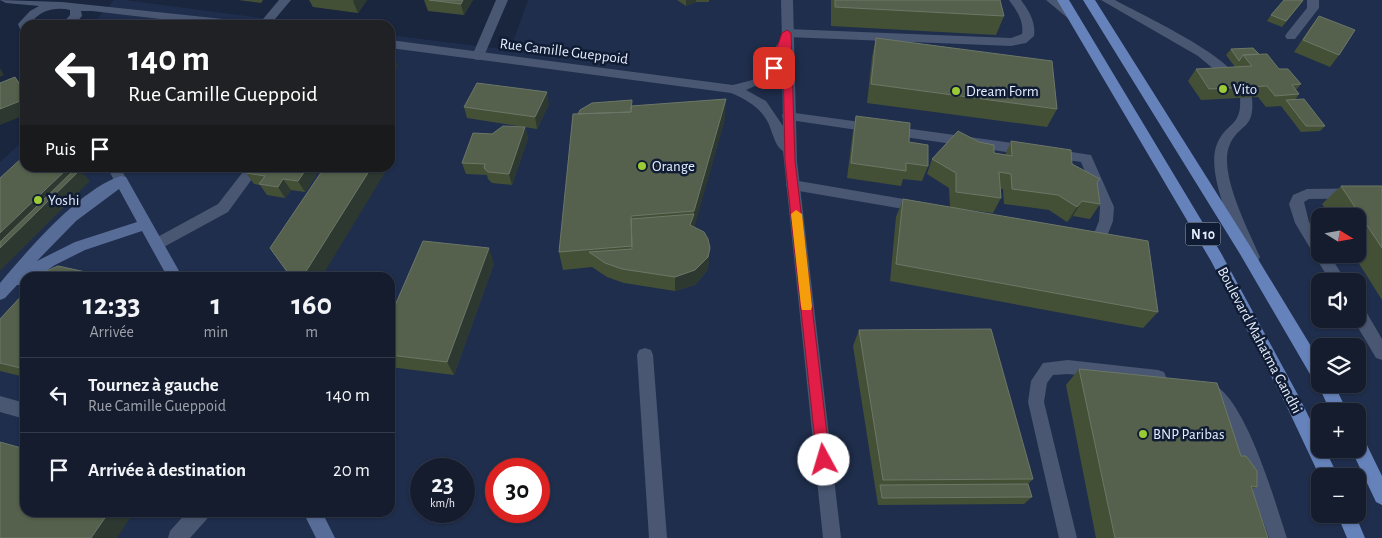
<!DOCTYPE html>
<html lang="fr">
<head>
<meta charset="utf-8">
<style>
  body { margin:0; font-family:"Alegreya Sans",sans-serif; background:#1d2536; color:#f1f3f6; height:100vh; display:flex; flex-direction:column; font-size:19px; white-space:nowrap }
  * { box-sizing:border-box; margin:0 }
  p { font-size:16px; color:#9da1aa }
  .icon { flex:none; width:28px; height:28px; fill:none; stroke:currentColor; stroke-width:2; stroke-linecap:round; stroke-linejoin:round }
  .map { position:relative; flex:1; overflow:hidden }
  .details { position:absolute; left:20px; top:272px; width:375px; height:245px; display:flex; flex-direction:column; background:#141c2e; border-radius:15px; box-shadow:0 1px 4px #0004,0 0 0 1px #333a4a }
  .details>* { flex:none }
  .hud { position:absolute; left:20px; top:20px; width:375px; height:152px; border-radius:15px; box-shadow:0 1px 4px #0004,0 0 0 1px #333a4a; background:#202124; color:#fff; overflow:hidden }
  .needle { width:32px; rotate:101deg }
  .buttons { position:absolute; left:1311px; top:208px; display:grid; gap:10px }
  .buttons a { display:grid; place-items:center; width:55px; height:55px; border-radius:10px; background:#141c2e; box-shadow:0 1px 4px #0004,0 0 0 1px #333a4a; font-size:25px }
  .speed { position:absolute; left:410px; top:458px; display:flex; gap:10px; font-size:25px; font-weight:700; text-align:center }
  .speed>* { display:grid; place-content:center; width:65px; height:65px; border-radius:50%; background:#141c2e; box-shadow:0 1px 4px #0004,0 0 0 1px #333a4a; line-height:1 }
  .speed small { font-size:12px; font-weight:400 }
  .speed .limit { border:8px solid #d22; background:#fff; color:#111 }
  .pin { position:absolute; display:grid; place-items:center; width:42px; height:42px; color:#fff; margin:-21px; border-radius:10px; box-shadow:0 2px 8px #0006 }
  .me { position:absolute; width:55px; margin:-28px; rotate:354deg; stroke-linejoin:round; filter:drop-shadow(0 0 4px #0008) }
  .turn { display:flex; align-items:center; gap:18px; height:105px; padding:0 25px; font-size:22px }
  .turn .icon { width:65px; height:65px; stroke-width:2.5 }
  .turn b { display:block; font-size:35px; line-height:42px }
  .then { display:flex; align-items:center; height:48px; padding:0 25px; background:#0003; gap:10px; font-size:19px }
  .eta { display:flex; justify-content:space-evenly; align-items:center; height:85px; text-align:center }
  .eta b { font-size:30px; font-weight:700; line-height:35px }
  ul { padding:0; list-style:none }
  li { display:flex; align-items:center; gap:15px; height:75px; padding:0 25px; border-top:1px solid #333a4a }
  li div { flex:1 }
  li b { display:block; font-size:19px }
  li em { font-style:normal }
  .map>svg:first-child { display:block }
</style>
</head>
<body>
<div class="map">
<svg width="1382" height="538" viewBox="0 0 1382 538">
  <rect width="100%" height="100%" fill="#1a253e"/>
  <path fill="#1f2e4c" fill-rule="evenodd" d="M114,0H125L316,25H91Z
    M528,0H1382V538H0V162L25,139V168H390V35L510,50ZM1320,216H1358V254H1320ZM25,278H390V512H25ZM1320,281H1358V319H1320ZM1320,346H1358V384H1320ZM1320,411H1358V449H1320ZM421,469H464V511H421ZM496,469H539V511H496ZM1320,476H1358V514H1320Z"/>
  <g fill="none" stroke-linecap="round" stroke-linejoin="round">
    <path fill="#495772" fill-rule="evenodd" d="M496,0H508L484,56L478,60L474,59L472,56Z
      M1009,0H1021C1029,11 1036,22 1034,36L1026,43L1011,46L787,37L781,33L787,29L1011,38L1022,34C1024,21 1017,11 1009,0Z
      M1046,0H1059L1080,18L1078,20H1070Z
      M1101,0H1115C1146,17 1220,51 1238,78L1236,81H1228L1198,56Z
      M1307,0H1319V8L1295,39H1287L1285,36L1287,33L1307,8Z
      M1246,94L1252,98C1255,130 1240,123 1230,144C1217,171 1249,231 1260,257L1258,261L1253,263L1248,261C1234,235 1205,172 1217,144C1226,122 1242,127 1240,98Z
      M788,112L1027,145L1032,147L1034,150L1032,153L1027,155L783,119L782,116L783,113Z
      M1052,149L1091,155L1114,207L1113,221L1106,239L1095,244L1079,240L1077,236L1079,232L1095,231L1099,221L1100,207L1081,162L1047,157L1045,154L1047,151Z
      M246,168H260L228,212L162,248L157,250L152,248L150,244L152,240L218,204Z
      M793,180L921,202L926,203L928,207L926,211L921,212L793,190L788,189L786,185L788,181Z
      M1382,188V198L1309,199L1304,202L1309,222L1320,240V254H1329L1346,281H1330L1295,223L1289,204L1293,195L1307,189Z
      M1358,306L1364,308L1382,339V360L1376,358L1353,319H1358Z
      M645,348L651,350L653,355L667,538H649L637,355L639,350Z
      M1068,360L1158,370L1164,372L1166,377L1164,382L1158,384L1068,374L1053,375L1047,383L1044,402L1077,538H1059L1028,402L1031,381L1043,363Z
      M1211,383C1246,397 1275,503 1287,538H1269L1235,441L1216,408L1203,391L1205,386Z
      M0,396L25,403V419L0,412Z
      M187,512H209L207,519L190,538H168L170,531Z"/>
    <path fill="#495772" fill-rule="evenodd" d="M0,0L62,2L242,21L248,25H211L92,11H81L82,16L74,25H61L70,15V10C55,6 37,11 30,25H25V33L21,32L18,24L30,11L39,6L6,3Z
      M279,0H291L270,25H258Z
      M781,0H793L797,161L841,538H823L783,151C774,146 772,128 766,119C758,106 745,99 731,93L390,48V40L733,85C743,82 755,81 763,74C772,66 771,45 782,41ZM782,62L783,126L766,101L746,90L771,79Z
      M108,168H120L128,181L126,185H116Z"/>
    <path fill="#576c96" fill-rule="evenodd" d="M121,176L126,177L183,278H168L142,231L85,250L55,265L36,278H25V285H17L5,298L0,300V283C27,251 81,188 121,176ZM119,189L137,222L75,242L37,261L76,221Z
      M303,512H322L335,538H316Z"/>
    <path fill="#6582ba" fill-rule="evenodd" d="M1057,0H1069L1221,253L1298,395L1320,439V449H1325L1338,476L1320,477L1286,405L1211,261Z
      M1083,0H1095L1250,246L1320,361V384H1334L1347,411H1330L1317,382L1314,381L1240,254Z
      M1358,437L1364,439L1382,476V505L1376,502L1351,449H1358Z
      M1337,514H1355L1365,538H1347Z"/>
  </g>
  <path fill="#445036" d="M238,0H263L261,3Z
    M309,0H367L358,13L313,7Z
    M424,0H473L464,15L428,11Z
    M677,0H709V2H696L686,6Z
    M831,0H1000L1004,16L996,35L831,26Z
    M1304,0L1282,27L1267,21L1271,15Z
    M1319,16L1339,55L1330,67L1294,52L1310,28Z
    M876,38L1057,109L1047,127L867,103L872,57Z
    M1231,49L1259,54L1301,84L1296,90L1299,94L1295,100L1325,126L1320,131L1301,132L1281,106L1266,107L1258,97L1201,100L1188,81L1196,69L1235,67L1226,55Z
    M549,104L537,129L467,118L464,107Z
    M633,106L725,118L694,227L709,262L707,271L695,285L675,291L624,283L607,277L592,267L563,270L559,252L578,114Z
    M856,116L909,142L928,166L922,181L903,179L901,186L847,178L853,131Z
    M525,127L528,138L512,185L492,183L488,179L487,175L466,174L462,163L492,134Z
    M1011,141L1072,164L1097,183L1100,204L1090,219L1073,216L1067,222L1049,210L1004,204L1003,189H1000L1001,198L993,213L955,208L1158,312L1143,328L890,281L896,217L903,199L950,207L949,188L927,174L932,159L994,153L1005,155Z
    M250,168H321L305,192L291,190L285,198L267,195L260,185L254,184L246,173Z
    M1341,186H1382V300L1353,254H1358V216H1330L1322,204Z
    M494,263L454,375L390,367V317Z
    M25,292V377L0,371V319Z
    M859,330L1033,479L1028,484L1032,497L1024,504L878,505L853,346Z
    M1079,369L1241,456L1257,487L1252,489L1268,538H1096L1066,385Z"/>
  <path fill="#2c3830" d="M354,0H367L358,13L353,1Z
    M463,0H473L464,15L461,4Z
    M686,0H696V2L686,6Z
    M393,54L398,66L390,78V59Z
    M0,68L4,75L0,77Z
    M15,77L25,87V93Z
    M547,92L549,104L537,129L535,117Z
    M25,99V115L0,125V109Z
    M726,99L725,118L694,229L690,225L694,214V211Z
    M525,127L528,138L512,185L509,174Z
    M68,168H74L78,171L80,170L90,181L0,271V233Z
    M307,168H321L305,192L298,181Z
    M371,168H384L386,171L321,278H299Z
    M283,179L291,190L285,198L278,187Z
    M1082,201L1073,216L1067,222L1077,207Z
    M489,248L494,263L454,375L447,362Z
    M710,248L709,262L707,271L695,285L675,291V277Z
    M109,512H134L117,538H91Z"/>
  <path fill="#55614c" stroke="#6c7768" d="M429,0H463L461,4Z
    M835,0H1000L1004,16L835,7Z
    M1284,0H1303L1286,21L1271,15Z
    M1319,16L1355,30L1339,55L1303,40Z
    M201,23L210,25H198Z
    M876,38L1052,61L1057,109L871,84Z
    M1253,48L1259,54L1243,55L1239,61L1231,49Z
    M390,54H393L390,59Z
    M1267,54L1279,69H1288L1301,84L1292,85L1299,94L1275,96L1267,86L1209,89L1196,69L1252,66L1243,55Z
    M15,77L25,93V99L0,109V83Z
    M477,83L547,92L535,117L464,107Z
    M726,99L694,211L631,216L632,246L559,252L573,114L631,112V106Z
    M1304,99L1325,126H1306L1286,100Z
    M632,100L631,112L578,114L580,110L592,103Z
    M856,116L910,123L909,142L928,145V166L906,163V171L851,163Z
    M503,126L525,127L509,174L488,172L484,168L485,164L462,163L473,133L492,134Z
    M958,131L979,142L994,145V153L1012,156L1011,141L1071,150L1072,164L1100,179L1097,182L1100,204L1082,201L1077,207L1058,195L1012,189L1011,174L999,172L1001,198L956,192V173L932,159Z
    M24,156L25,168H68L0,233V178Z
    M250,168H307L298,181L283,179L278,187L259,184L265,176L246,173Z
    M324,168H371L305,273L299,278H294L288,273L270,248Z
    M75,169L80,170L0,248V242Z
    M1341,186H1382V248Z
    M903,199L1148,241L1158,312L896,264Z
    M694,214L690,225L704,232L708,239L710,248L708,257L695,270L675,277L622,269L605,263L589,252L632,249L631,219Z
    M423,241L489,248L447,362L390,355V317Z
    M58,266L109,277V278H39L44,272Z
    M25,292V369L0,363V319Z
    M991,329L1033,479L883,480L859,330Z
    M1079,369L1217,383L1241,456H1246L1257,471V487L1251,486L1268,538H1115Z
    M0,442L25,449V512H109L91,538H0Z
    M1028,484L1032,497L882,498L880,485Z"/>
  <path fill="#e11d48" stroke="#92132f" d="M787,30L791,33L795,161L830,460L828,464L824,466L819,464L817,460L785,161L783,57L778,70L774,71L770,68L782,33Z"/>
  <path fill="#f59e0b" d="M796,210L802,214L812,306L811,310H802L801,306L791,214Z"/>
  <g fill="#9acb34" stroke="#101c33" stroke-width="2">
    <circle cx="1223" cy="89" r="5"/>
    <circle cx="956" cy="91" r="5"/>
    <circle cx="642" cy="166" r="5"/>
    <circle cx="38" cy="200" r="5"/>
    <circle cx="1143" cy="434" r="5"/>
  </g>
  <g text-anchor="middle" stroke-width="5" stroke-linejoin="round" paint-order="stroke">
    <rect fill="#101c33" stroke="#a5afc2" stroke-width="1" x="1185.5" y="222.5" width="35" height="23" rx="4"/>
    <g font-size="14" font-weight="bold" fill="#e5eeff">
      <text x="1203" y="239">N 10</text>
    </g>
    <g font-size="15" fill="#e5eeff" stroke="#101c33">
      <text transform="translate(564 51) rotate(7)" y="5">Rue Camille Gueppoid</text>
      <text transform="translate(1260 340) rotate(62)" y="5">Boulevard Mahatma Gandhi</text>
    </g>
    <g font-size="15" fill="#e5eeff" stroke="#101c33" text-anchor="start">
      <text x="1233" y="94">Vito</text>
      <text x="966" y="96">Dream Form</text>
      <text x="652" y="171">Orange</text>
      <text x="48" y="205">Yoshi</text>
      <text x="1153" y="439">BNP Paribas</text>
    </g>
  </g>
</svg>
<div class="buttons">
<a><svg class="needle" viewBox="-14 -14 28 28"><path d="M0-13l5 13h-10z" fill="#e53935"/><path d="M0 13l5-13h-10z" fill="#9da1aa"/></svg></a>
<a><svg class="icon" aria-label="sound" viewBox="0 0 24 24"><path d="M4 9h4l5-4v14l-5-4H4zM17 9q2 3 0 6"/></svg></a>
<a><svg class="icon" aria-label="layers" viewBox="0 0 24 24"><path d="M12 4l9 5-9 5-9-5zM3 14l9 5 9-5"/></svg></a>
<a>+</a>
<a>−</a>
</div>
<div class="speed"><div>23<small>km/h</small></div><div class="limit">30</div></div>
<div class="pin" style="left:774px;top:68px;background:#d93025"><svg class="icon" aria-label="arrive" viewBox="0 0 24 24"><path d="M6 21V4h12l-3 4 3 4H6"/></svg></div>
<svg class="me" style="left:824px;top:460px" viewBox="-20 -20 40 40"><circle r="19" fill="#fff"/><path d="M0-13L10 11 0 6-10 11z" fill="#e11d48"/></svg>
<div class="hud">
<div class="turn"><svg class="icon" aria-label="left" viewBox="0 0 24 24"><path d="M17 20v-9H6M10 6l-5 5 5 5"/></svg><div><b>140 m</b>Rue Camille Gueppoid</div></div>
<div class="then">Puis<svg class="icon" aria-label="arrive" viewBox="0 0 24 24"><path d="M6 21V4h12l-3 4 3 4H6"/></svg></div>
</div>
<section class="details">
<div class="eta">
<div><b>12:33</b><p>Arrivée</p></div>
<div><b>1</b><p>min</p></div>
<div><b>160</b><p>m</p></div>
</div>
<ul>
<li><svg class="icon" aria-label="left" viewBox="0 0 24 24"><path d="M17 20v-9H6M10 6l-5 5 5 5"/></svg><div><b>Tournez à gauche</b><p>Rue Camille Gueppoid</p></div><em>140 m</em></li>
<li><svg class="icon" aria-label="arrive" viewBox="0 0 24 24"><path d="M6 21V4h12l-3 4 3 4H6"/></svg><div><b>Arrivée à destination</b></div><em>20 m</em></li>
</ul>
</section>
</div>
</body>
</html>
